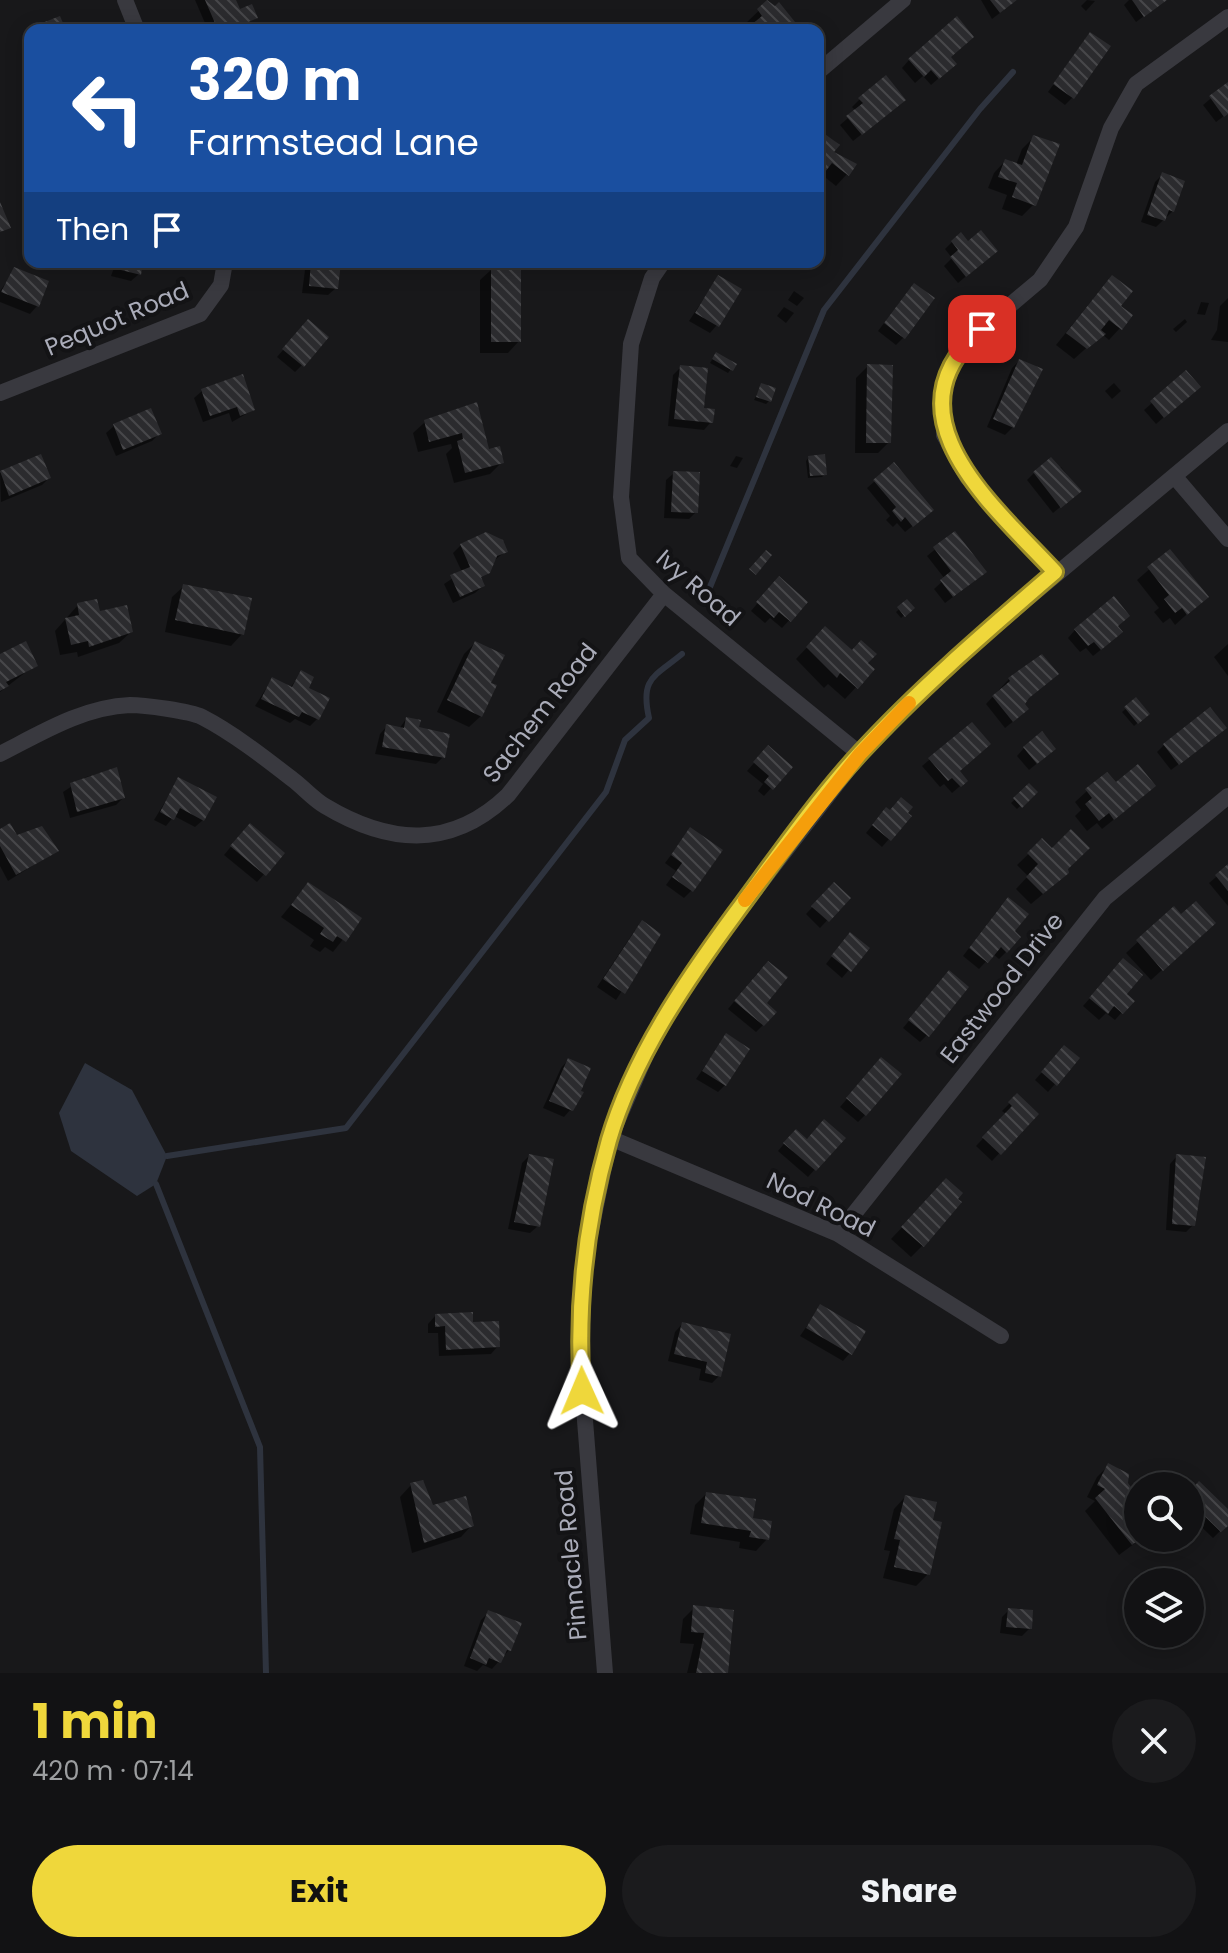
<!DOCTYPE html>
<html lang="en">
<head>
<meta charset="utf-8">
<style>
  body { margin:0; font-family:Poppins,sans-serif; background:#1b1b1d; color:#f1f3f6; height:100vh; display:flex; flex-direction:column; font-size:30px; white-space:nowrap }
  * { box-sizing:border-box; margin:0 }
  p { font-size:26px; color:#9c9ea0 }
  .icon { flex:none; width:44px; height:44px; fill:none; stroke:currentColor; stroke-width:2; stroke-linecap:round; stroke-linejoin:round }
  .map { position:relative; height:1673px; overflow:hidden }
  .panel { display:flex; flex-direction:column; background:#121214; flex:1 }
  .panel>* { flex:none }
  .guide { position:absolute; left:24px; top:24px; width:800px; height:244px; border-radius:16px; box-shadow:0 4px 20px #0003,0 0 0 2px #313234; background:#1a4fa0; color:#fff; overflow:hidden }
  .fabs { position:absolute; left:1124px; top:1472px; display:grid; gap:16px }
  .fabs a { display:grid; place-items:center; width:80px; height:80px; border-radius:50%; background:#121214; box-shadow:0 4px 20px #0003,0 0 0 2px #313234; font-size:40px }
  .pin { position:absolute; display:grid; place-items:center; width:68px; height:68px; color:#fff; margin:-34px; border-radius:16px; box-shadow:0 4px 12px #0006 }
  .me { position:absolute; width:88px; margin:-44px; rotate:359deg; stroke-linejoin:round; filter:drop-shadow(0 0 6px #0008) }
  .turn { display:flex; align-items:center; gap:28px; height:168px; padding:0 32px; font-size:36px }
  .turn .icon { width:104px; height:104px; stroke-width:2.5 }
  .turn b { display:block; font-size:56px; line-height:68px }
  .then { display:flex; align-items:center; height:76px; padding:0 32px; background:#0003; gap:16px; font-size:30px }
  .round { display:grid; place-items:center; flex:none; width:84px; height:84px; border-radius:42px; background:#1b1b1d }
  .headline { display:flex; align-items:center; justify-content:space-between; height:136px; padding:0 32px }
  h1 { font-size:48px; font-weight:700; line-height:60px; color:#efd73b }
  .button { display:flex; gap:16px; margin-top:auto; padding:16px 32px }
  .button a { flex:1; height:92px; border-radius:48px; background:#efd73b; color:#111; font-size:32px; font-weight:700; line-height:92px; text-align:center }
  .button a+a { background:#1b1b1d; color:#f1f3f6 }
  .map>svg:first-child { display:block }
</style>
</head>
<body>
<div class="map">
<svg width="1228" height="1673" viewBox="0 0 1228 1673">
  <defs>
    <pattern id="building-back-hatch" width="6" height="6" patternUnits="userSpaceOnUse" patternTransform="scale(2)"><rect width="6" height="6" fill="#2b2b2e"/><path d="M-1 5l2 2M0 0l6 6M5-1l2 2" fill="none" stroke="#47474a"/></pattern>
  </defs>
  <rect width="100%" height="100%" fill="#18181a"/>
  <path fill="#2e333e" d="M85,1063L132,1090L167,1156L156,1184L137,1196L71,1151L59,1113Z"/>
  <path fill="#0007" d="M195,0H234L239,12L255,17L236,30H208Z
    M981,0H1017L992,19Z
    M1087,0L1095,1L1086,11L1081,6Z
    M1129,0H1166L1136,22L1124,5Z
    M769,1L784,30H748L751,27L747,22Z
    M1090,34L1073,97L1065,105L1048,92Z
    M949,57L947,71L931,85L923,76L915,83L902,68L909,60Z
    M1228,84V113L1216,122L1203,105Z
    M860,99L896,107L853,141L840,125L856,111L852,107Z
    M1033,138L1034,204L1022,216L1002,209L1007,195L988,188L994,173L1005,161L1016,165L1022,149Z
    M818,139L847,174L836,186L821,174L818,178Z
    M1162,175L1173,211L1156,227L1141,222L1155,182Z
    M952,242L988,258L958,283L944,266L952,258L945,249Z
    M116,262H141L139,274L131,281L111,276Z
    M306,262H339L336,288L328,295L302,293Z
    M736,262H753L747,269Z
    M492,269L519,341L508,353H480V280Z
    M15,270L37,306L30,314L0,302V291Z
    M718,277L717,325L710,333L689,321Z
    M912,286L904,337L896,345L878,331Z
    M1101,289L1118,306L1120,328L1109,340L1102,334L1074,359L1056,345Z
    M794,291L804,298L797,306L788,300Z
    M1228,298V342L1211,340L1217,330L1220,306Z
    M1201,302L1209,303L1205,315L1197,314Z
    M784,307L794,313L786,323L777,316Z
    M1185,319L1187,322L1176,332L1173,329Z
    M301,329L302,365L295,372L277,357Z
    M713,358L734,365L728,373L710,363Z
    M1019,361L1013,427L1005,435L987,427L1012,368Z
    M868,366L889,442L878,453H855L856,378Z
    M681,367L711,422L704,430L668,426L673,375Z
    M1186,373L1191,394L1156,424L1144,410Z
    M1114,383L1121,391L1112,399L1105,391Z
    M762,385L769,401L766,404L754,400Z
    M202,391L253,410L232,422L229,413L203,422L194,398Z
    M476,405L488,451L502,462L490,474L454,483L446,454L452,448L451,444L418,452L413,433L425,422Z
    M114,426L159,434L152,441L116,456L106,433Z
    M40,456L49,478L42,485L1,502L0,473Z
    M736,456L743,458L737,468L730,466Z
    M809,457L825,474L822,477L808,478L806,461Z
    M1061,467L1080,491L1053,513L1027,480L1034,473Z
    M674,473L696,512L689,519L664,518L666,480Z
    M875,481L924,517L905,532L897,523L893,527L886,520L890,516L867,488Z
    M955,533L977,579L945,603L934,589L945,579L927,556Z
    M461,545L506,551L471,579L483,586L475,593L453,603L444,584L462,572L453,553Z
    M1169,552L1206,597L1175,625L1170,618L1163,623L1154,612L1159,608L1137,580Z
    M184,586L242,634L231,646L165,632L172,597Z
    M772,586L806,602L782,628L770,618L765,623L751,611Z
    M907,602L912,608L901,618L896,612Z
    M78,605L98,613L131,632L119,643L78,657L77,652L60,655L55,631Z
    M1116,627L1113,640L1093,656L1086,648L1080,652L1068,638L1075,630Z
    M814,640L873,669L845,699L828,684L824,688L796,659Z
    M475,643L489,684L481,716L469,727L437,712L464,654Z
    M1228,644V676L1214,657Z
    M0,656L35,665L0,692Z
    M301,673L317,719L310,726L295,719L290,723L255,706L272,679L290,688Z
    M1009,679L1025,701L1020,716L1005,728L986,704Z
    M1136,700L1148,714L1134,726L1122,712Z
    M406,719L443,757L436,764L375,754L380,734L387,726L399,729Z
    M971,725L957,771L966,781L952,793L944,784L940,787L922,766Z
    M1217,735L1171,770L1157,752L1164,745Z
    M1024,748L1046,756L1029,770L1017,756Z
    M761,755L790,767L764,796L758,791L763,784L747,771Z
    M115,769L123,798L116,805L70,818L63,792L86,777Z
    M179,779L203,820L195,827L174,816L166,826L154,820Z
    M1115,785L1142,797L1102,829L1097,823L1087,831L1075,816L1081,810L1075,802L1087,791Z
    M1029,786L1035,792L1017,809L1011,803Z
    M879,817L889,839L882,847L866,833Z
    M690,830L692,890L684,898L666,885L676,871L665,863Z
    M0,831L16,838L56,851L8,881L0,866Z
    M243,832L283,853L257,882L224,855Z
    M1042,841L1066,868L1055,884L1031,904L1016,889L1028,876L1017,865Z
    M1228,867V906L1209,883Z
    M308,884L360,918L333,952L325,947L320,952L310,946L314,940L281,917Z
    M834,884L848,898L820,928L806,914Z
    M1001,906L1006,952L999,959L993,954L979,969L963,956Z
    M1173,909L1202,934L1151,980L1126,953Z
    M635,930L659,934L616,1000L597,987Z
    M843,942L867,948L842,978L826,964Z
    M1116,968L1124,994L1122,1012L1115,1020L1106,1013L1099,1020L1083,1006Z
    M760,970L763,1025L756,1032L728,1009Z
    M942,980L927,1035L920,1042L903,1028Z
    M726,1036L725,1085L718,1092L696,1079Z
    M1057,1055L1077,1059L1048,1092L1035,1080Z
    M568,1060L571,1109L564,1117L543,1108L561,1068Z
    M874,1067L865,1115L858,1122L840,1107Z
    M1017,1096L1036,1114L992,1161L976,1146L1006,1114L1002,1111Z
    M843,1138L808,1177L778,1151L788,1139Z
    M529,1156L538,1226L530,1233L508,1229L522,1163Z
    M1177,1156L1193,1225L1186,1232L1166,1230L1170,1164Z
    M946,1181L922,1246L911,1257L891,1239Z
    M820,1307L850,1353L843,1361L800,1336Z
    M435,1316L471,1325L498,1346L491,1354L439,1356L438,1333H428V1324Z
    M682,1324L719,1376L712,1383L699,1380L701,1369L668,1361L675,1332Z
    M1108,1466L1138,1500V1538H1142L1119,1555L1085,1511L1095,1501L1087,1497L1097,1477Z
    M411,1485L432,1507L472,1525L461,1537L412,1553L400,1497Z
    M706,1494L751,1520L767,1539L756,1551L739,1548L740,1542L690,1534L695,1505Z
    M1190,1494L1228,1512V1523L1213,1538L1190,1516Z
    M905,1497L931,1521L928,1574L916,1586L883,1578L890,1551L884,1550L894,1509Z
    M694,1608L726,1673H687L694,1644L680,1643L683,1619Z
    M1009,1610L1030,1628L1022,1636L1000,1633L1002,1617Z
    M488,1613L509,1650L492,1669L483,1665L477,1671L464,1666L481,1620Z"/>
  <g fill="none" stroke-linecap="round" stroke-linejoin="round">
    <path stroke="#2e333e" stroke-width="6" d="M710,587L824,310L980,109L1013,72
      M167,1156L346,1128L606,792L625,740L649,718C640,678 654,677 682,654
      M156,1184L260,1447L266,1673"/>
  </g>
  <path fill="url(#building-back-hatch)" d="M205,0H236L240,9L252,4L258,18L229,30H218Z
    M767,0L775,6L779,2L795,22L785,30H745L762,16L757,9Z
    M990,0H1017L1000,13Z
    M1132,0H1167L1144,17Z
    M60,16L66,30H39L37,25Z
    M957,16L974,37L951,57L957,64L939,79L931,70L924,77L908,59Z
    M1090,32L1111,46L1074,99L1053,84Z
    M886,75L906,100L862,135L846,116L863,103L858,98Z
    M1228,82V114L1224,117L1209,96Z
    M822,132L840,145L834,152L857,164L849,176L832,163L818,181V138Z
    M1033,135L1060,144L1036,206L1012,197L1017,183L998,177L1005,159L1022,165Z
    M1162,172L1185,181L1174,212L1169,210L1165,221L1147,215Z
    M0,202L11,228L0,232Z
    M981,230L998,251L966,277L950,257L958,250L951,241L961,232L968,241Z
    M119,262H143L141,275L117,269Z
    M311,262H341L338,289L309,286Z
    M521,266V342H491V267Z
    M14,267L49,281L39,307L1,292Z
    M718,275L742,289L719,327L695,313Z
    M1112,275L1133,291L1121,306L1133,315L1122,330L1109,320L1101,330L1106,334L1087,349L1066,333Z
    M914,283L935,298L905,339L884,323Z
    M308,319L329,337L304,367L282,349Z
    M716,352L737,364L733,371L712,359Z
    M1019,359L1043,369L1014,428L993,419Z
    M867,364L893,365L891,443H866Z
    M680,365L708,368L704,408L715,409L713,423L674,419Z
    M1186,370L1201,387L1164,418L1150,401Z
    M243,374L255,410L240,416L237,407L210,416L201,389Z
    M761,383L776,388L771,402L756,397Z
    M477,402L489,449L500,446L504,463L465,473L457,441L463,439L462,433L429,442L424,420Z
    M151,408L162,434L123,450L113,424Z
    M41,454L51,478L9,496L0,471Z
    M825,454L827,475L810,476L808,456Z
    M1051,457L1082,491L1061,508L1033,472Z
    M894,462L934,510L913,527L905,517L901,522L892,511L896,507L873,480Z
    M673,471L700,472L698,513L671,512Z
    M955,531L987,572L953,597L940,580L951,571L933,547Z
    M486,532L503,540L508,552L497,556L490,573L481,577L485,586L460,597L450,575L470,567L460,544Z
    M1170,549L1209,597L1187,615L1182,608L1175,613L1164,599L1169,595L1147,567Z
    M766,550L772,555L756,575L749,569Z
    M779,576L808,602L791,622L779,612L774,618L756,602Z
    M183,584L252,598L244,635L175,620Z
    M1114,596L1130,616L1118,626L1123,632L1101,650L1094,642L1088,646L1074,629Z
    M97,599L100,611L127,605L133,632L89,647L88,641L71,645L65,618L79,615L77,603Z
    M907,599L915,608L905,617L897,607Z
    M825,626L852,650L861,640L877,654L868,663L875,669L858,689L840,673L837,678L806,647Z
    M26,641L38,666L6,682L9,686L0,691V654Z
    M475,641L505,655L491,683L497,685L482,717L447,700Z
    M1042,654L1059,674L1029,698L1025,704L1029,709L1013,722L992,696L1010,681L1008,678Z
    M301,670L314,677L309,688L330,698L319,720L302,712L299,717L261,699L272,677L292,687Z
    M1136,697L1150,714L1138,724L1124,707Z
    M1210,707L1227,728L1179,765L1163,744Z
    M406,717L421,720L419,727L450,734L445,758L382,747L386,724L404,728Z
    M972,722L991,744L960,771L968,781L961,787L952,778L948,781L928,758Z
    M1042,731L1056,749L1037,764L1023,747Z
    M768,745L793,767L773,790L764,782L769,776L753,762Z
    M1138,764L1156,786L1114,820L1109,813L1099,821L1085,804L1092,798L1085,789L1107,772L1116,782Z
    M117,767L125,798L77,812L70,783Z
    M178,777L217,797L204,821L180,808L174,820L160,812Z
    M1029,783L1038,792L1022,808L1013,798Z
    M901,797L913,807L908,813L912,816L891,841L872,825L886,807L890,810Z
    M10,823L17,835L42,826L59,851L16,875L0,846V829Z
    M250,823L285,853L266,876L230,846Z
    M690,827L723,850L693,892L672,877L682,863L671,855Z
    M1071,829L1090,848L1068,869L1069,873L1043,894L1026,877L1038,864L1027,853L1042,838L1052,848Z
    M1228,864V891L1215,875Z
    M308,882L362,918L346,942L337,936L333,942L320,934L324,928L291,905Z
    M834,882L851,898L829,922L811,906Z
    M1008,897L1029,914L1015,931L1021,937L1007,953L1001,947L988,963L969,948Z
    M1196,901L1216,923L1163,971L1136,940L1174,906L1181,914Z
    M642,920L661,934L625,994L603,979Z
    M850,932L870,948L851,972L831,956Z
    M1123,958L1143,975L1127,994L1135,1001L1123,1014L1114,1006L1108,1014L1089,998Z
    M768,961L788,977L767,1003L777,1012L764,1026L734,1001Z
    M949,970L969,987L929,1037L908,1020Z
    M726,1033L750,1049L726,1086L702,1071Z
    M1064,1045L1080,1058L1057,1086L1041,1072Z
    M881,1057L902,1074L866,1116L846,1098Z
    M568,1058L591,1068L581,1091L584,1092L573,1111L549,1101Z
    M1017,1093L1039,1114L1001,1155L982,1137L1012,1106L1008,1102Z
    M824,1119L846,1138L816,1171L783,1143L796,1129L807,1139Z
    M529,1154L554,1159L540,1227L514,1222Z
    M1176,1154L1206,1157L1195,1226L1172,1224Z
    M946,1178L963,1193L958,1199L962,1202L924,1247L901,1227Z
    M820,1304L866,1331L852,1355L806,1328Z
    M473,1312V1322L499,1321L500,1347L446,1350L445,1326L435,1327V1314Z
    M682,1322L731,1334L721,1377L705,1373L707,1362L674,1354Z
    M1108,1463L1129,1474L1128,1483L1138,1497V1538H1141L1132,1545L1095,1498L1105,1489L1097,1485Z
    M423,1480L433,1505L466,1496L474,1526L424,1543L410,1483Z
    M1199,1481L1228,1509V1526L1221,1532L1190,1502V1491Z
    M706,1492L756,1499L753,1518L772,1521L769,1540L749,1537L751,1531L701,1523Z
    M905,1495L937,1502L933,1520L942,1522L930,1575L894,1567L900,1540L894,1539Z
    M693,1605L734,1610L728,1673H696L704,1633L691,1632Z
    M1008,1608L1033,1610L1032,1629L1006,1627Z
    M488,1610L522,1623L511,1651L507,1650L501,1663L489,1658L486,1665L470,1658Z"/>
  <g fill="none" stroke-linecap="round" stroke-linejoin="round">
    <path stroke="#39393f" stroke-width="16" d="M125,0L137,30
      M818,72L903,0
      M663,262L652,278L631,344L621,497L629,558L664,594L860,754
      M0,393L200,314L221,285L225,262
      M1175,477L1228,539
      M1055,572L967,477L944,435V383L963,345L1040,280L1076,227L1111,128L1136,84L1228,17
      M0,754C41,733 83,707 130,705C144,705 190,711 202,717C233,733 265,758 292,779C303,787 313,799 325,806C390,845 452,849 508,795L664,594
      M610,1138L838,1234L1001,1336
      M838,1234L1105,898L1228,796
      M605,1673L581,1370L584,1264L610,1138L648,1050L694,969L860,754L943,669L1228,431"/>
  </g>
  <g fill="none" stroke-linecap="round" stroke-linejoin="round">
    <defs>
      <path id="route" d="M582,1391C576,1307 586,1221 609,1140C633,1058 685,982 735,914C775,860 815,802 861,752C921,687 988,630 1055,572C994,506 882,415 982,329"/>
    </defs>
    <use href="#route" stroke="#9b8c26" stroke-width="20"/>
    <use href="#route" stroke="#efd73b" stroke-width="14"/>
    <path stroke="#f59e0b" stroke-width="14" d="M745,900L860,754L909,703"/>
  </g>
  <g text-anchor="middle" stroke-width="8" stroke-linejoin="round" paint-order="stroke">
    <g font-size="24" fill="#aaacb9" stroke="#131315">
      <text transform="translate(117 319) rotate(-23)" y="8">Pequot Road</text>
      <text transform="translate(698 588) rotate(41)" y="8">Ivy Road</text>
      <text transform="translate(540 713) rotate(-52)" y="8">Sachem Road</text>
      <text transform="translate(1002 988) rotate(-52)" y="8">Eastwood Drive</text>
      <text transform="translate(821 1205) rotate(26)" y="8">Nod Road</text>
      <text transform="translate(571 1555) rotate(-95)" y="8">Pinnacle Road</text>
    </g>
  </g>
</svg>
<div class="fabs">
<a><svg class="icon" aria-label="search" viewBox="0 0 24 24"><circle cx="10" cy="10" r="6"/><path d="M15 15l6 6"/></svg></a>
<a><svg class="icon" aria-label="layers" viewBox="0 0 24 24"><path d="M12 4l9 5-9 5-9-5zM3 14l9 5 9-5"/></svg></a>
</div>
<div class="pin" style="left:982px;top:329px;background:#d93025"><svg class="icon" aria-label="arrive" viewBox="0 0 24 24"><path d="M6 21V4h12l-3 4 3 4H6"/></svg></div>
<svg class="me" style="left:582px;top:1391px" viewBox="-20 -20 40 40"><path d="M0-17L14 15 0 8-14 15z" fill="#efd73b" stroke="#fff" stroke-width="4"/></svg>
<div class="guide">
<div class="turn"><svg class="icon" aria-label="left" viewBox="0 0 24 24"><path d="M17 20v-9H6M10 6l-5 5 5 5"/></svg><div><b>320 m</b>Farmstead Lane</div></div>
<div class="then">Then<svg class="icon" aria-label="arrive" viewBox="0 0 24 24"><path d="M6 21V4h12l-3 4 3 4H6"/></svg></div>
</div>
</div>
<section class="panel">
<div class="headline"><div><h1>1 min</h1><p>420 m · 07:14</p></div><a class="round"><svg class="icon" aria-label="close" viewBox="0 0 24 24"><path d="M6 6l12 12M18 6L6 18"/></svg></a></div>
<div class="button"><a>Exit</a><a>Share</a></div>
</section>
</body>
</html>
